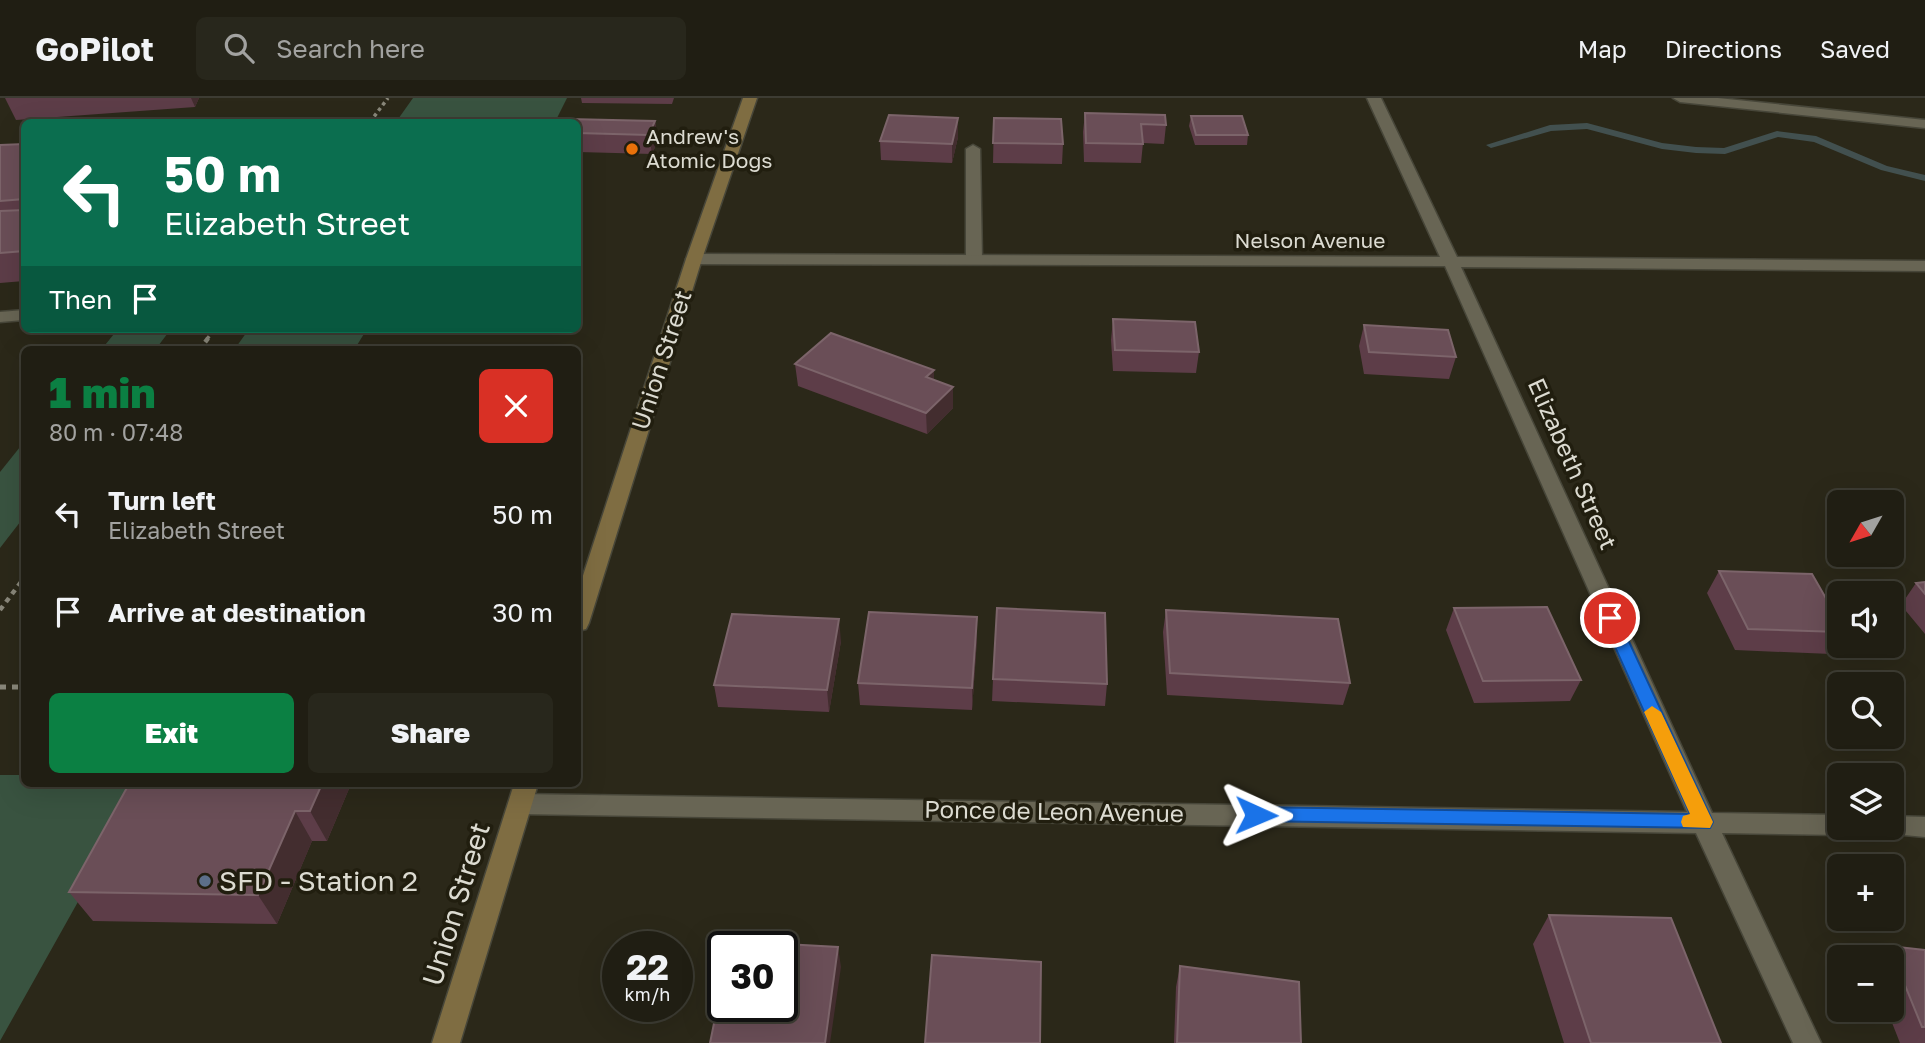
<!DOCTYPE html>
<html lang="en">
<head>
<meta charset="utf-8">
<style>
  body { margin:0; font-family:"Golos Text",sans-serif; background:#28271c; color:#f1f3f6; height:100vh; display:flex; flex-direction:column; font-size:26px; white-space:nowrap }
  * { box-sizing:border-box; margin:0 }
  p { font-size:23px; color:#a2a2a0 }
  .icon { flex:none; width:38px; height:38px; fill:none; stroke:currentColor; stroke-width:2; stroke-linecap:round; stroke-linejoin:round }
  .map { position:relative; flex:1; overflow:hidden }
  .details { position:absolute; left:21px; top:248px; width:560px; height:441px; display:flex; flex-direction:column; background:#201e13; border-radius:10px; box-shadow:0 7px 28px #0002,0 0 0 2px #3d3c33 }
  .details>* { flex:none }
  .top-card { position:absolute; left:21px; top:21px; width:560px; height:214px; border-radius:10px; box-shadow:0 7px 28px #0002,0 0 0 2px #3d3c33; background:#0b6e4f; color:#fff; overflow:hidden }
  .needle { width:46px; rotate:231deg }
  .fabs { position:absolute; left:1827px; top:392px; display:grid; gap:14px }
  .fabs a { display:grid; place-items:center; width:77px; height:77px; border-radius:10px; background:#201e13; box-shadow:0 7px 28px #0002,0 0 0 2px #3d3c33; font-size:35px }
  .speed { position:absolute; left:602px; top:833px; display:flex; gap:14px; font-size:35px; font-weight:700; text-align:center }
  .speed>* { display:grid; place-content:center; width:91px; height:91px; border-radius:50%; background:#201e13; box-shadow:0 7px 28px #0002,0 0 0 2px #3d3c33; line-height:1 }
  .speed small { font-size:18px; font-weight:400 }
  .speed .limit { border:4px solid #111; border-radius:10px; background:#fff; color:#111 }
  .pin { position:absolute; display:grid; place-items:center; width:60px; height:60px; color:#fff; margin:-30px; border:4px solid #fff; border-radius:50%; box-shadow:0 2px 7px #0007 }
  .me { position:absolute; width:77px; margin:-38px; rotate:91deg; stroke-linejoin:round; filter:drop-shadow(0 0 5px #0008) }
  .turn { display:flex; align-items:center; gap:24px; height:147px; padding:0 28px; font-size:32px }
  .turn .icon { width:91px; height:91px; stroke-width:2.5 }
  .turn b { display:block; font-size:49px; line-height:60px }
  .then { display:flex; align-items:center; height:66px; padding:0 28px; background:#0003; gap:14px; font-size:26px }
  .round { display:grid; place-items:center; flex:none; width:74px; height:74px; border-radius:10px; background:#28271c }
  .summary { display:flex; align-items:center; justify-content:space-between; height:119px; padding:0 28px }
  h1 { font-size:42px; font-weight:800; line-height:52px; color:#0b8043 }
  .primary-button { display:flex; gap:14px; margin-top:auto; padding:14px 28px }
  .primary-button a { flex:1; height:80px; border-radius:10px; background:#0b8043; color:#fff; font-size:28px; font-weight:800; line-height:80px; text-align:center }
  .primary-button a+a { background:#28271c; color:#f1f3f6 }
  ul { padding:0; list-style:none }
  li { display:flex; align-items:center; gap:21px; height:98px; padding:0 28px }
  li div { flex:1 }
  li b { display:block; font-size:26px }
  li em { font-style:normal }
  header { display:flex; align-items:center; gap:42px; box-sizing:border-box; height:98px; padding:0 35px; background:#201e13; border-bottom:2px solid #3d3c33 }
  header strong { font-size:33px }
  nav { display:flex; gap:38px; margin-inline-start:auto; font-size:24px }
  .search { width:490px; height:63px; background:#28271c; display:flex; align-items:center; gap:18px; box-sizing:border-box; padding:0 24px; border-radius:10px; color:#a2a2a0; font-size:26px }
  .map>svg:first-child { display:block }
</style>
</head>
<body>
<header>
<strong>GoPilot</strong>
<div class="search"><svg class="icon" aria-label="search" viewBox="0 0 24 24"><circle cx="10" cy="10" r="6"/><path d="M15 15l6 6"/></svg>Search here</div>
<nav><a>Map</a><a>Directions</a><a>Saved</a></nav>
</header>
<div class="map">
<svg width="1925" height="945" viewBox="0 0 1925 945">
  <rect width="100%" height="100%" fill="#2b2819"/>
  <path fill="#395340" d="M413,0H567L555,24H396Z
    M118,231H171L155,252H101Z
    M249,231H367L354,252H234Z
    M24,344V419L0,450V374Z
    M0,677H24V686H144L0,943Z"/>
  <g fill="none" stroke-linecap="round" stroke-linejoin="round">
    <path fill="#42504f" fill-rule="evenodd" d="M1587,25L1662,45L1696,49L1724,50L1777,33L1816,38L1887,68L1925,77V83L1881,72L1814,44L1778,39L1725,56L1696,55L1662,51L1587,31L1551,33L1491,50L1486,47L1550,27Z"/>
    <defs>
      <path id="lane" d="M973,47L980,51L982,161L974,166L966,161V51Z
        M24,212V222L0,224V214Z"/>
      <path id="street" d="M1367,0H1381L1457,159L1925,163V173L1461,169L1712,715L1839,717V730H1850L1848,734L1839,737L1722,735L1821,945H1793L1696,735L520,716L511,713L508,706L511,699L520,696L1687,714L1445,168L694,166L686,161L694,156L1440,159Z
        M1673,0H1718L1925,22V30L1680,4Z
        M1892,718L1925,719V739L1883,735L1880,730H1892Z"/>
      <path id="secondary" d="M743,0H757L702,161L589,525L586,531L578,533V493L686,161Z
        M514,686H538L460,945H432Z"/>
    </defs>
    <use href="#lane" stroke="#474639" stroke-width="3"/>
    <use href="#street" stroke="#474639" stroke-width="3"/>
    <use href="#secondary" stroke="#474639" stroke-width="3"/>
    <path stroke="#89877a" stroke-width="3.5" stroke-dasharray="3.5 3.5" stroke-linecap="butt" d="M370,24L388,0
      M207,241L215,231"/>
    <path stroke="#89877a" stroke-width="4.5" stroke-dasharray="5 5" stroke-linecap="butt" d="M199,252L209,239
      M0,512L24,480"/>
    <path stroke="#89877a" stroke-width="5" stroke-dasharray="6 6" stroke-linecap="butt" d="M0,589H24"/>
    <use href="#lane" fill="#686554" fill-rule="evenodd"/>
    <use href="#street" fill="#686554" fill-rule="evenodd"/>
    <use href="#secondary" fill="#7f6d42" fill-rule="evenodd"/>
  </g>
  <path fill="#5d3d48" d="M5,0H199L195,9L16,22Z
    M581,0H674L672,6L582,5Z
    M1085,15L1166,27L1164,46L1143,45L1141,65L1084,64L1083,34Z
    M1191,18L1248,37L1247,47H1195L1189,28Z
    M994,20L1063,46L1062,66L993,65Z
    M655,23L658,42L652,56L578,54V24Z
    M958,39L952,65L881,62L880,43Z
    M24,46V183L0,185V47Z
    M1113,221L1199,254L1196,275L1113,273L1111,242Z
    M1364,227L1456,259L1449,281L1364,276L1359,248Z
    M795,266L934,282L953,289V310L927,336L798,288Z
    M1719,473L1839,523V544L1831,556L1735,552L1707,495Z
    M1925,484V536L1901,507L1916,485Z
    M1454,510L1581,582L1570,603L1474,605L1446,532Z
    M1166,512L1350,585L1343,607L1167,597L1163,534Z
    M977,519V541L972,612L860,607L858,585Z
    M841,543L829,614L718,609L714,587Z
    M993,581L1107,586L1105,608L992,603Z
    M129,686H351L327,743H312L277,826L93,823L69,794Z
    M1549,817L1721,945H1564L1533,846Z
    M1889,848L1925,852V945H1900L1887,912H1892V859H1878Z
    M1180,868L1301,945H1174L1176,889Z"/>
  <path fill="#432d2f" d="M191,0H199L195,9Z
    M958,20V39L952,65V46Z
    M655,23L658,42L652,56L649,37Z
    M579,78L583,98L578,110V81Z
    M934,272V293L926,279Z
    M953,289V310L927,336L926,315Z
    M977,519V541L972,612V590Z
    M839,521L841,543L829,614L827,592Z
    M322,686H351L327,743L310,713Z
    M295,713L312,743L277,826L258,797Z
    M838,849L841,869L830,945H825Z"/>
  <path fill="#6a4e57" stroke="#7c646a" stroke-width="2" d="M1085,15L1165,17L1166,27L1141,26L1143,46L1086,45Z
    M889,17L958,20L952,46L880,43Z
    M1191,18H1242L1248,37H1196Z
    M994,20L1061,21L1063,46L993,45Z
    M568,21L655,23L649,37L578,35V24H566Z
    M24,46V101L0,103V47Z
    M24,112V153L0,155V113Z
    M1113,221L1195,224L1199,254L1115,252Z
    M1364,227L1448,232L1456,259L1369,254Z
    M831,235L934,272L926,279L953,289L926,315L795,266Z
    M1719,473L1812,476L1839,523V534L1748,531Z
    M1925,484V496L1916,485Z
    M1547,509L1581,582L1483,583L1454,510Z
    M997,510L1105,515L1107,586L993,581Z
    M1166,512L1338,521L1350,585L1170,575Z
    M869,514L977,519L972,590L858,585Z
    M732,516L839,521L827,592L714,587Z
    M129,686H322L310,713H295L258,797L69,794Z
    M1549,817L1671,820L1721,945H1591Z
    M731,843L838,849L825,945H710L723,881V908H782V849H729Z
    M1889,848L1925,852V929H1922Z
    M932,857L1041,864L1040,945H925Z
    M1180,868L1299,884L1301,945H1177Z"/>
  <path fill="#1a73e8" stroke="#114b97" stroke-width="2" d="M1610,514L1618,520L1713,724L1710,730L1250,723L1247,717L1250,712L1256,709L1690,716L1602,520Z"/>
  <path fill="#f59e0b" d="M1652,608L1661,614L1713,724L1710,730L1683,729L1681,724L1683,718L1690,716L1644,614Z"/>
  <circle fill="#e8710a" stroke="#211e0f" stroke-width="2.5" cx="632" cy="51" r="7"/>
  <circle fill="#5c6f8a" stroke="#211e0f" stroke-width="2.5" cx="205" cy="783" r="7"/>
  <g text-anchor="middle" stroke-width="7" stroke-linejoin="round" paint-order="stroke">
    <g font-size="21" fill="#dcdbd1" stroke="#211e0f" text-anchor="start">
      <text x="646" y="46">Andrew's<tspan x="646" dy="24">Atomic Dogs</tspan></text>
    </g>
    <g font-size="21" fill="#dcdbd1" stroke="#211e0f">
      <text x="1310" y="150">Nelson Avenue</text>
    </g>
    <g font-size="24" fill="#dcdbd1" stroke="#211e0f">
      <text transform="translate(662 262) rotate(-72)" y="8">Union Street</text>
      <text transform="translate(1572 366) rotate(66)" y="8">Elizabeth Street</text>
      <text transform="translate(1054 714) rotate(1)" y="8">Ponce de Leon Avenue</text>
    </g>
    <g font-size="28" fill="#dcdbd1" stroke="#211e0f" text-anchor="start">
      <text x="219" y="793">SFD - Station 2</text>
    </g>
    <g font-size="28" fill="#dcdbd1" stroke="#211e0f">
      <text transform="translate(456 806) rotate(-73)" y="10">Union Street</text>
    </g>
  </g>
</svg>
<div class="fabs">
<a><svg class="needle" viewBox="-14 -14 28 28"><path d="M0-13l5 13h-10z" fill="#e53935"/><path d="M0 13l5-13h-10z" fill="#a2a2a0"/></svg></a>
<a><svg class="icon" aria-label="sound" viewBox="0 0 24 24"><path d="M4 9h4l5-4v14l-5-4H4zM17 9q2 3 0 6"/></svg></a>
<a><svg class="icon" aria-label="search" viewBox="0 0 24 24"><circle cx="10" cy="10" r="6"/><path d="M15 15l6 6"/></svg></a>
<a><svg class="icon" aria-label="layers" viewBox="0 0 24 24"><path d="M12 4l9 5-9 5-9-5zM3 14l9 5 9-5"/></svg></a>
<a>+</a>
<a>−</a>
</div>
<div class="speed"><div>22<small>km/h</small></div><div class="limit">30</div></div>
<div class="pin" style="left:1610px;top:520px;background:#d93025"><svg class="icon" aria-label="arrive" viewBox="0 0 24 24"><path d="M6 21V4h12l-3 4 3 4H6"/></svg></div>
<svg class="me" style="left:1256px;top:717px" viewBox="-20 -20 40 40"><path d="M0-17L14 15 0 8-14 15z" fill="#1a73e8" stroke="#fff" stroke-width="4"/></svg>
<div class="top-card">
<div class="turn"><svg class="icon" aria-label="left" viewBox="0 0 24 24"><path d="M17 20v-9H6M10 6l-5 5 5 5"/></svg><div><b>50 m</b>Elizabeth Street</div></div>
<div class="then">Then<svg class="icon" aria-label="arrive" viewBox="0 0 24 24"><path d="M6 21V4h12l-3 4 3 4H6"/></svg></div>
</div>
<section class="details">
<div class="summary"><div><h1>1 min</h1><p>80 m · 07:48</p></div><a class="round" style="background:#d93025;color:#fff"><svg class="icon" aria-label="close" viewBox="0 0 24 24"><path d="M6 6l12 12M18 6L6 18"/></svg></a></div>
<ul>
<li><svg class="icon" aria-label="left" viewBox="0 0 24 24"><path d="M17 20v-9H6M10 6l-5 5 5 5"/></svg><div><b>Turn left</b><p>Elizabeth Street</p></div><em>50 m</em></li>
<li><svg class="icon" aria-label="arrive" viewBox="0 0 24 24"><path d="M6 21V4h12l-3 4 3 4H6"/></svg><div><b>Arrive at destination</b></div><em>30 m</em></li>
</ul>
<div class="primary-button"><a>Exit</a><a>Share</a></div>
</section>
</div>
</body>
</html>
